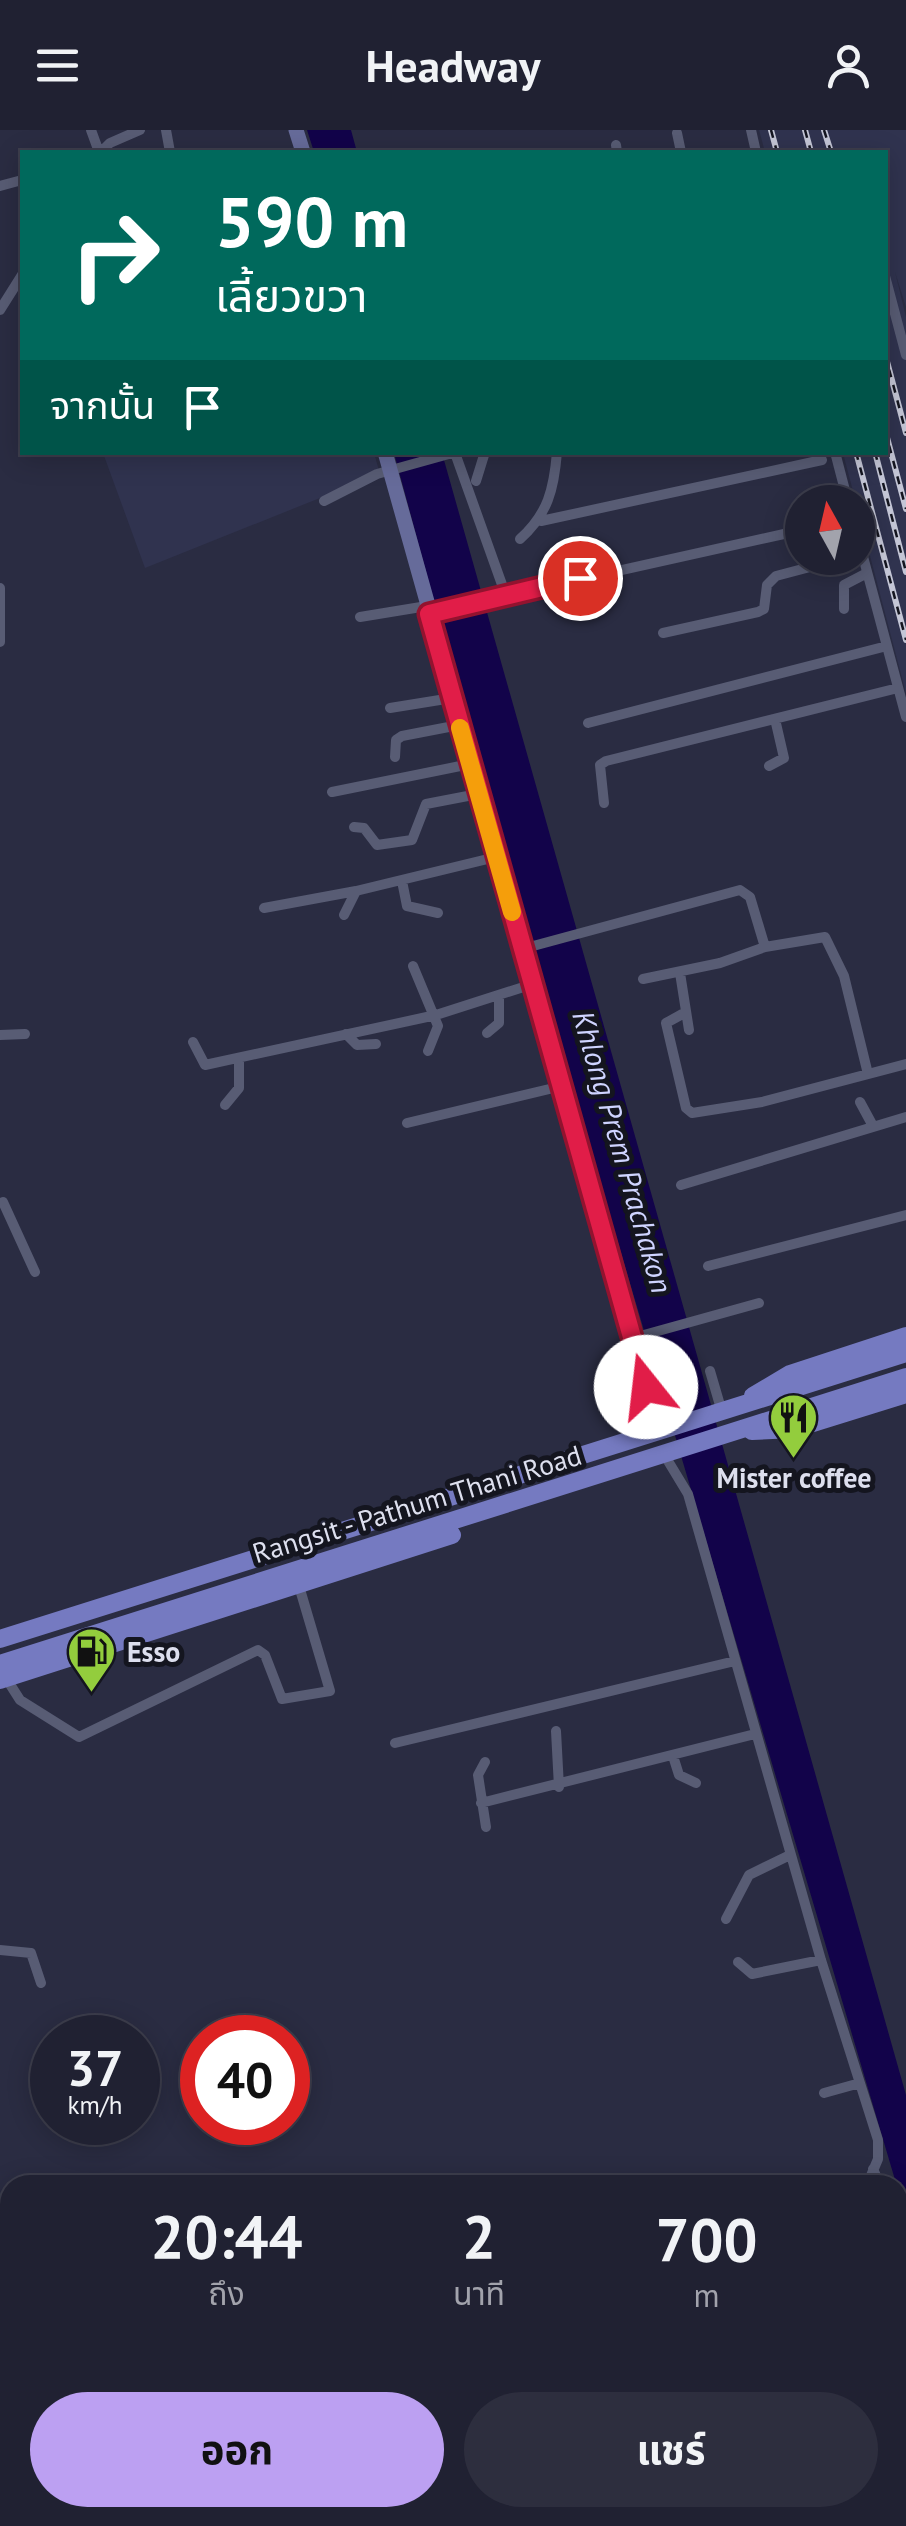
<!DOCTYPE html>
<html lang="th">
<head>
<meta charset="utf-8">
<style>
  body { margin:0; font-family:"PT Sans","Noto Sans Thai",sans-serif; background:#2d2e3e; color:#f1f3f6; height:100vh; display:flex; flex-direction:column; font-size:38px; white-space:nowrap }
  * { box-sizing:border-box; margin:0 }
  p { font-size:32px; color:#a2a3ac }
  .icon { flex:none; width:55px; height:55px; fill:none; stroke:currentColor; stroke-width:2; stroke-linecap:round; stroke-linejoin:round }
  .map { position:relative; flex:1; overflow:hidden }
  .drawer { position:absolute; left:0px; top:2045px; width:908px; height:352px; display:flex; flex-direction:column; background:#202132; border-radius:30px 30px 0 0; box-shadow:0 5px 25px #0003,0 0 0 2px #3d3e4d }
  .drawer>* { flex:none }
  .hud { position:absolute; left:20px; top:20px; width:868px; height:305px; border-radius:0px; box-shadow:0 5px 25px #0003,0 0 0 2px #3d3e4d; background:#00695c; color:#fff; overflow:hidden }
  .needle { width:65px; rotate:352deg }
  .fabs { position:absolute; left:785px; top:355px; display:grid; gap:20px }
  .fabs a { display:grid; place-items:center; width:90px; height:90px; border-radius:50%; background:#202132; box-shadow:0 5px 25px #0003,0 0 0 2px #3d3e4d; font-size:50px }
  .speed { position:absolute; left:30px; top:1885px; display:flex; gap:20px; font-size:50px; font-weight:700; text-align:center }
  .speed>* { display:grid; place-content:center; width:130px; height:130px; border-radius:50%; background:#202132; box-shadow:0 5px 25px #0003,0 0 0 2px #3d3e4d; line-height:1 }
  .speed small { font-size:25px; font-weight:400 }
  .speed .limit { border:15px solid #d22; background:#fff; color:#111 }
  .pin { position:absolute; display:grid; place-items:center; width:85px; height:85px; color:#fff; margin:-42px; border:5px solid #fff; border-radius:50%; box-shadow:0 2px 10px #0007 }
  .me { position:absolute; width:110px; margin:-55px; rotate:344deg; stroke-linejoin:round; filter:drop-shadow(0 0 8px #0008) }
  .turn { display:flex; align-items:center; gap:35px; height:210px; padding:0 30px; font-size:45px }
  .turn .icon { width:130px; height:130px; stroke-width:2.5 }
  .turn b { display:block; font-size:70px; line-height:85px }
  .then { display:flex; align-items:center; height:95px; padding:0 30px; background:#0003; gap:20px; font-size:38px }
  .eta { display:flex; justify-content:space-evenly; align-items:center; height:170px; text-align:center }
  .eta b { font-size:60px; font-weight:700; line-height:70px }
  .primary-button { display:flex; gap:20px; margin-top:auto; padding:20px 30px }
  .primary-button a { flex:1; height:115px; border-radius:60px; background:#bca0f2; color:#111; font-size:40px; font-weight:700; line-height:115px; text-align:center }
  .primary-button a+a { background:#2d2e3e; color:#f1f3f6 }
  header { display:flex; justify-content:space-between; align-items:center; height:130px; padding:0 30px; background:#202132; font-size:45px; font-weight:700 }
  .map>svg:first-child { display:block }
</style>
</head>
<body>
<header><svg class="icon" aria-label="menu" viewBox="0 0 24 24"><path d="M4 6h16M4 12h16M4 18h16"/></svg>Headway<svg class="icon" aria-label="person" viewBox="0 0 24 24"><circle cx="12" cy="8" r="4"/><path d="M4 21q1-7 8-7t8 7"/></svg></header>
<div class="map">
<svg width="906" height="2396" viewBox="0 0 906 2396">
  <rect width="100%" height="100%" fill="#2a2c42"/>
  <path fill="#30334f" d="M759,0H906V177L895,142L906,187V563L843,323L885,322V22H765Z
    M103,323H374L380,344L145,438Z"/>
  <path fill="#12034a" d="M307,0H351L357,22H314Z
    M394,323H442L906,1965V2087L494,693Z
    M906,2124V2207L898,2211V2141Z
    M304,2388H466L445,2396H283Z"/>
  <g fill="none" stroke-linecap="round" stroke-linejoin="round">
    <path stroke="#585c74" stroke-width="10" d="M91,0L99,22
      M166,0L170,22
      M751,0L756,22
      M677,3L681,22
      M616,15L617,22
      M101,22L110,13L140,0
      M0,56L22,50
      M885,146L906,225
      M0,180L22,145
      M458,322H479
      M835,322L848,372
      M455,323L505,463
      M476,351L485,322
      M324,371L377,344L456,322
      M541,391L822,330
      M858,408L906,587
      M520,409C548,384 554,359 557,322
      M0,458V512
      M844,479V455L867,443
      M429,483L802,400
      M360,487L427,476
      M663,503L758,482L764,479L767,455L776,446L844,428
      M390,578L452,568
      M588,593L887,516
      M395,627L396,610L402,606L459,595
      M769,636L784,628L775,589
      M332,662L470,634
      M604,673L600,635L606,631L898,558
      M354,697L364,698L377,715L412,710L426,674L478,664
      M402,751L407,776L438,783
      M264,778L356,761L496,727
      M344,785L356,761
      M522,819L740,760L750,767L765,817
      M413,836L438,896L428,921
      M680,843L689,900
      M643,849L720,833L765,817L825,807L844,846L868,944
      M686,882L666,893L686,978L692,983L762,972L906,934
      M487,903L499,893V866
      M346,904L357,915L376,914
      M0,905L25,904
      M193,912L205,935L436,885L533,854
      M860,972L873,996
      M225,975L239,958V928
      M407,993L562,956
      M681,1055L906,987
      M3,1072L35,1142
      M708,1136L906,1085
      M633,1208L759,1173
      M710,1241L722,1282
      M665,1326L688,1364L821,1830L878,2010V2029L867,2055
      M6,1548L20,1570L79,1607L258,1520L265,1525L282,1569L330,1561L299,1456
      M556,1601L559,1657
      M395,1613L735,1531
      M673,1626L679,1645L696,1653
      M485,1632L478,1645L486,1697
      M481,1673L755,1604
      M726,1789L749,1745L790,1725
      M0,1820L31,1823L41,1853
      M738,1832L752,1844L821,1830
      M824,1963L860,1953
      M873,2039L880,2055
      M898,2231L906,2229
      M898,2342L906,2338
      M115,2388L118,2396
      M160,2388L162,2396
      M887,2388L889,2396
      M186,2396L207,2388
      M495,2396L516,2388
      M765,2396L786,2388"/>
    <path stroke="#666b9a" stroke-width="15" d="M296,0L303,22
      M385,322L660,1301"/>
    <path stroke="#757ac1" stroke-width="18" d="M753,1266L790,1244L906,1206
      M752,1301L794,1299L906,1264
      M0,1509L906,1223
      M0,1534L906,1247
      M0,1550L452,1405"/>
    <defs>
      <path id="rail" d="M771,0L777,22
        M805,0L811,22
        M824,0L831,22
        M885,224L906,303
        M885,300L906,379
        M856,322L906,510
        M875,322L906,442"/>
    </defs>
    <use href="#rail" stroke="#c4c6d6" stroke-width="6"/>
    <use href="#rail" stroke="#14151f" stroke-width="2.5" stroke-dasharray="8" stroke-linecap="butt"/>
  </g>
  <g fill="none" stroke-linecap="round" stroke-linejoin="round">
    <defs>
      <path id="route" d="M580,448L429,484L646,1257"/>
    </defs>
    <use href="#route" stroke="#92132f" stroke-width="25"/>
    <use href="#route" stroke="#e11d48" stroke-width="18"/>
    <path stroke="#f59e0b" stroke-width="18" d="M460,598L512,782"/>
  </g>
  <defs>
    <symbol id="restaurant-pin" viewBox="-11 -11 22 30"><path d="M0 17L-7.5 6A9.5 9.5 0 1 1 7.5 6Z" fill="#93cd3d" stroke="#14151f"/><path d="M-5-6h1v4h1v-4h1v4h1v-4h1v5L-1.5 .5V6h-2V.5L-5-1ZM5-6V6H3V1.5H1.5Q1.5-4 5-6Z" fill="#111"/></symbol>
    <symbol id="fuel-pin" viewBox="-11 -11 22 30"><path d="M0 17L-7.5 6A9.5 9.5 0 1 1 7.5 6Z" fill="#93cd3d" stroke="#14151f"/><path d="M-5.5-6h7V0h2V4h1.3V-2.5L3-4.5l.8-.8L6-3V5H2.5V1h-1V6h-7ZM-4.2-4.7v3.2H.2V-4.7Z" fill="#111"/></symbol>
  </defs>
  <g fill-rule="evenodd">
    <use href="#restaurant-pin" x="766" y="1260" width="55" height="75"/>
    <use href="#fuel-pin" x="64" y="1494" width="55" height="75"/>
  </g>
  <g text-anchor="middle" stroke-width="10" stroke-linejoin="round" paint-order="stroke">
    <g font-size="28" font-weight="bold" fill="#dddfee" stroke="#14151f">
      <text x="794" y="1358">Mister coffee</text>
      <text x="127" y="1532" text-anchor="start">Esso</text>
    </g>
    <g font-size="28" fill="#dddfee" stroke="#14151f">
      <text transform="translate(417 1374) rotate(-17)" y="10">Rangsit - Pathum Thani Road</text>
    </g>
    <g font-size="30" font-style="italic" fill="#cfd4ff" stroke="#14151f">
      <text transform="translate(622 1022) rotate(74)" y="10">Khlong Prem Prachakon</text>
    </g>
  </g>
</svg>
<div class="fabs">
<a><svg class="needle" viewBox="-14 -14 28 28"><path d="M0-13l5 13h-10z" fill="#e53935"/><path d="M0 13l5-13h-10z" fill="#a2a3ac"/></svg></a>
</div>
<div class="speed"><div>37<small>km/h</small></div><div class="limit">40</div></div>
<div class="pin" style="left:580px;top:448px;background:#d93025"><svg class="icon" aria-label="arrive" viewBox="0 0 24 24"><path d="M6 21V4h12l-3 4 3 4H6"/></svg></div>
<svg class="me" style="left:646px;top:1257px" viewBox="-20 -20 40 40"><circle r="19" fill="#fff"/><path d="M0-13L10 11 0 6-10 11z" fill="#e11d48"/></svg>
<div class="hud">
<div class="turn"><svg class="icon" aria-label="right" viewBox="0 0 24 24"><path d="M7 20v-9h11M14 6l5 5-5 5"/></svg><div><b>590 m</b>เลี้ยวขวา</div></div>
<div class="then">จากนั้น<svg class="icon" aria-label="arrive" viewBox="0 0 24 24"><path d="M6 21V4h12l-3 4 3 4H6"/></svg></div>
</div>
<section class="drawer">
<div class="eta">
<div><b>20:44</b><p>ถึง</p></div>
<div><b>2</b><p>นาที</p></div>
<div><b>700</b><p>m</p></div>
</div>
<div class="primary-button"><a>ออก</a><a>แชร์</a></div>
</section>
</div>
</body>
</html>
